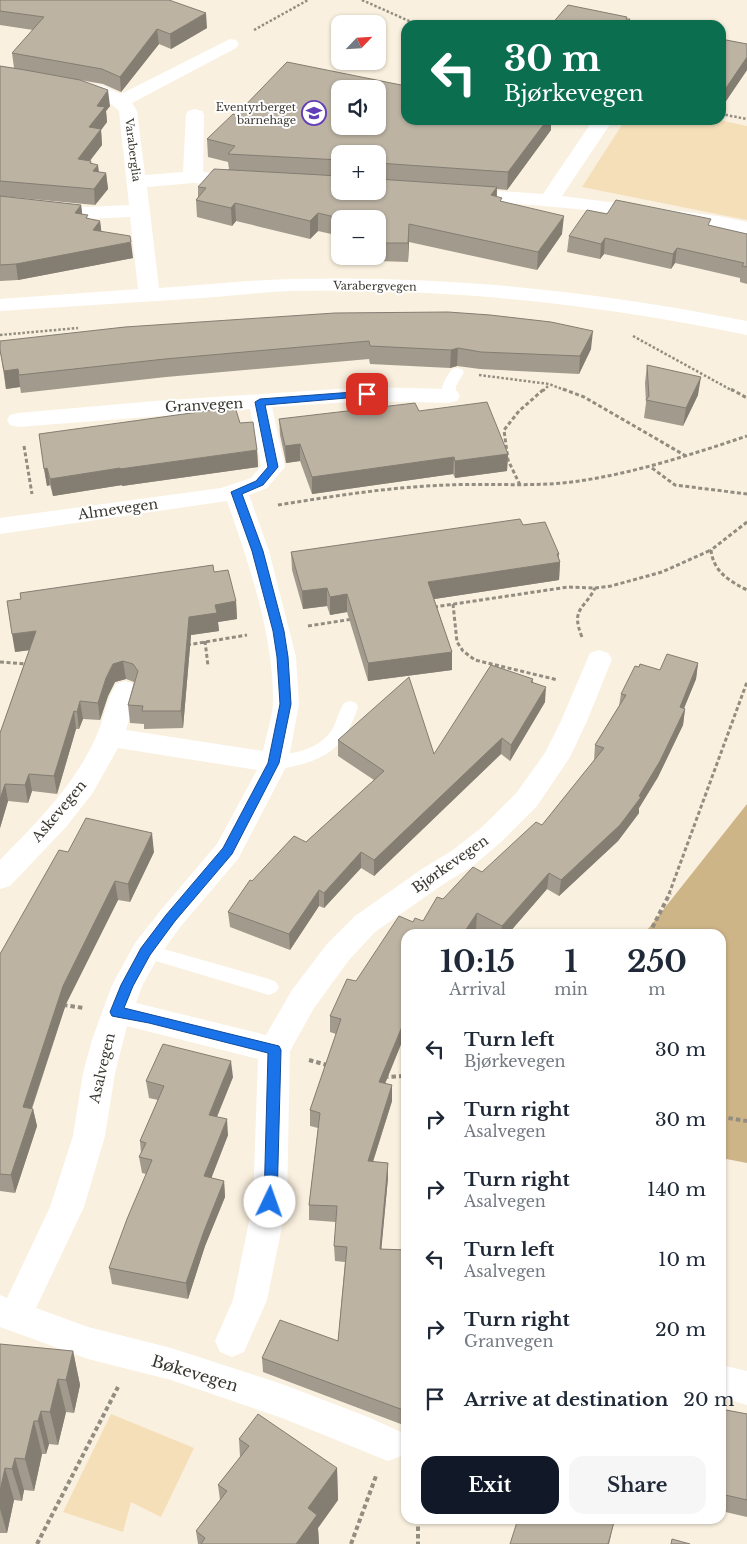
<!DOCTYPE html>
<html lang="en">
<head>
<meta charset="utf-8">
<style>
  body { margin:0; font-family:"Libre Baskerville",serif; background:#f6f6f7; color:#1f2937; height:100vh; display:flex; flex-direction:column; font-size:19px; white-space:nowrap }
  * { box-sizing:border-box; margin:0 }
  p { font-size:16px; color:#747a83 }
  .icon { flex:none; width:28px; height:28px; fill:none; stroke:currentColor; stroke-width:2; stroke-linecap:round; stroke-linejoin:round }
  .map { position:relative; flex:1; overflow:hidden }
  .side { position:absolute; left:401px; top:929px; width:325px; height:595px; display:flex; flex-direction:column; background:#fff; border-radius:15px; box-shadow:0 1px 4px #0004 }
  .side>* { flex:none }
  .banner { position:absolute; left:401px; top:20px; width:325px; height:105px; border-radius:15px; box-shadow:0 1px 4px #0004; background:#0b6e4f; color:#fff; overflow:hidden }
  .needle { width:32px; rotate:65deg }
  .tools { position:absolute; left:331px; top:15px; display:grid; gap:10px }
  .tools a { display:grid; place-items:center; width:55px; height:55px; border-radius:10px; background:#fff; box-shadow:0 1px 4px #0004; font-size:25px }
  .pin { position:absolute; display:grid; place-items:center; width:42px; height:42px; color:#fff; margin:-21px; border-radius:10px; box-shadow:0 2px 8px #0006 }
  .me { position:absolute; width:55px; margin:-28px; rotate:3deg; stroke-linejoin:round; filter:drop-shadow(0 0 4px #0008) }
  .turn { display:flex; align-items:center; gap:18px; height:105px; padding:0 20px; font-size:22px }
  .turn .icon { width:65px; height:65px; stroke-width:2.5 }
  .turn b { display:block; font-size:35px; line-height:42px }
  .eta { display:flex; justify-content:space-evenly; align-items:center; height:85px; text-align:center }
  .eta b { font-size:30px; font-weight:700; line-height:35px }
  .button { display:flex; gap:10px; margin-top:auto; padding:10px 20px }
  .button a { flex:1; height:58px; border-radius:15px; background:#111827; color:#fff; font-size:20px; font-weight:700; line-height:58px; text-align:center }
  .button a+a { background:#f6f6f7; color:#1f2937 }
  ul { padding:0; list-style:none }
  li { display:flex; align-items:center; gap:15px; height:70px; padding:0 20px }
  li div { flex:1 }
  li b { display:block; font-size:19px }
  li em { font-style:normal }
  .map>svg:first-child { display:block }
</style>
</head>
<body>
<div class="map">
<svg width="747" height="1544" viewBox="0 0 747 1544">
  <rect width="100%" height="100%" fill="#faf0df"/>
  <path fill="#f5dfb9" d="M625,120H719L747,126V220L582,187Z
    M111,1414L194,1448L161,1517L131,1502L123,1532L63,1512Z"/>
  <path fill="#ceb588" d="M747,804V1163L721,1158V934H644Z"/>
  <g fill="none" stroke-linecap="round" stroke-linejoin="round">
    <path stroke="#938d81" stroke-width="2.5" stroke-dasharray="2.5 2" stroke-linecap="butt" d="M362,0L418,25
      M254,30L308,0
      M721,114L747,119
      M0,335L78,328
      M633,336L733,391
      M479,375L549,384L567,391
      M543,391L549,385"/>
    <path stroke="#938d81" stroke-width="3" stroke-dasharray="4 2.5" stroke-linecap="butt" d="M563,389L584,397L686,456
      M731,389L747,398
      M24,446L32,494
      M652,468L675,485L747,494
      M520,485L508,460L504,430L519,411L544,389
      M278,505C334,496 390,487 447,485C488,483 530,487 572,482C632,474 690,455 747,436
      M747,522L711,550C713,571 729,581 747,590
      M453,604L457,642L463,651L475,660L558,680
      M434,607L568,587L595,588L611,586L662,572L711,550
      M308,626L353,619
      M582,637C570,608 585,609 595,588
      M205,641L208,666
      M187,645L247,635
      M0,662L27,664
      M669,894L747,682"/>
    <path stroke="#938d81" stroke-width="4" stroke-dasharray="4.5 3" stroke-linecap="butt" d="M649,934L670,893
      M63,1005L84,1008
      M309,1060L327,1065
      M384,1077L406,1076
      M721,1117L747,1121
      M418,1519V1544
      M37,1544L118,1387
      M351,1544L376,1476"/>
    <path fill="#fff" fill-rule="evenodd" d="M457,368L462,369L464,372L456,386V396L454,399H444C438,388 446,378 452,369Z
      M350,701L356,703L358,707C346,742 333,757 295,766C286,768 277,770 268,767L265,763L268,759C292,751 318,753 333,728C337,720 339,711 344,703Z
      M146,944L269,979L276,982L279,987L276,992L269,995L139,956L137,951L139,946Z"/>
    <path fill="#fff" fill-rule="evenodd" d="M230,39L236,40L239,44L236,48L132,103L137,111L145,175L183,172L186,115L188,111L195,109L202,111L204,115L203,172L251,177L254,181L251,185L244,187L193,183L147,187L159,288C203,285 247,280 291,279C445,275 596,291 747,321V335C596,304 444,287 290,291C261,292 232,296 203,298C136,302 68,307 0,311V299L138,289L130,217L87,219L0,210V198L87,207L129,205L119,111C105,91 26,83 0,79V67L103,86L121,94Z
      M593,120H613L562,196L718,216L747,222V234C652,214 554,206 458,200L451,198L448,194L451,190L458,188L543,194Z
      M367,387L449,389L457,391L460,396L457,401L449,403L367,401L272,407L285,467L267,488L249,495L269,551L296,657L299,704L288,763L238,859L181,926L157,959L142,986L136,1003L266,1035L292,990L327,944L355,916L422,869L453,850L481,828L517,792L545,753L561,721L590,653L599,650L608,653L612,659L587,721L570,757L537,806L501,842L473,866L442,885L375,932L349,960L314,1008L290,1051L287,1202L267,1300L244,1352L232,1357L220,1352L215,1341L233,1300L253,1202L258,1059L127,1026L115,1073L105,1136L84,1207L36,1308L88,1327L171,1348L282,1384L368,1417L401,1432L406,1444L401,1456L388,1461L282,1418L171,1380L88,1359L0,1327V1295L7,1298L50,1207L73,1136L83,1073L92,1040L112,985L135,943L161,910L217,844L257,770L118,748L92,794L66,827L10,886L0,889V860C37,822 74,786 96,737C104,720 106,700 116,684L125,681L134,684L138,690L126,730L263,751C266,736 272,718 273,703C274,636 249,564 227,501L0,534V518L221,488L251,478L261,466L250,409L18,427L10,425L7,420L10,415L18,413L155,401Z
      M721,1365L747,1371V1405L721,1397Z"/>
  </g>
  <path fill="#a29a8c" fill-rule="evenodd" d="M0,0L207,28L171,49L159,44L121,92L103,84L80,80L110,106L106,111L107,122L101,130L102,145L90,161L99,172L106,173L108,189L95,205L0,196V66L14,68L12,53L33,30L0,25Z
    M721,39L747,44V70L724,104L721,103Z
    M236,115L551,130L507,190L497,189V197L502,202L562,234L537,270L409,242L408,262L378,261V219H340V236L318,231L310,239L236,221L232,226L197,217L196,200L198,197V187L229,169L228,162L208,157L207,139ZM340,154H378V191H340Z
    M0,196L81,205L82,214L89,219L100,221L101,231L133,258L18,280L0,281Z
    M607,214L710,226L747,234V284L740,282V278L675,263L671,269L604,254L600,259L567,252L569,236Z
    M125,327L591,349L579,374L480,369L457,366L450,368L370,364L369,359L166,377L21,393L20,387L6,389L0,350Z
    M647,365L698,395L683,426L644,418L646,403L645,383Z
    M419,411L508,454L507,471L455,478L453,474L312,494L300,461L286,463L280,435L279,419Z
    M240,423L257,450L258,467L122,486V485L53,496L50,485L47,486L39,434Z
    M523,525L559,554V558L560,562L559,580L434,599L452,652V670L368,681L347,612L330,615L327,606L303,609L292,570L291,552Z
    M214,572L236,601L237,619L218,622L219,631L191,635L183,728L144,729V724L130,723L128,705L134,682L126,679L115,682L108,696L100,720L83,719L79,729H76L57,794L32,791L28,803L8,801L0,828V733L29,650L15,652Z
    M698,663L696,679L684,708L685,709L683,725L658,777L639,808V813L618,841L559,896L547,889L508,934H485L476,929L473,934H406V1032L385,1084L392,1085V1101L373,1162L388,1163V1178L381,1249L406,1250V1426L263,1372L262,1358L338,1341L345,1262L335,1261L334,1246L336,1222L309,1220V1205L318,1128L310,1126V1110L336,1034L330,1032V1016L356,981L413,922L423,921L443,899L482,872L542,825L594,761L595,745L619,706L621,694L639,667L660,670Z
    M533,679V683L545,702L510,761L501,754L374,876L361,868L324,908L319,906L290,950L230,927L228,912L252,881L306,842L374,780L338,756V740L434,754Z
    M68,852H154L130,902L118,900L66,1004L32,1109H33L37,1126L15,1193L0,1191V954Z
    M233,1077L217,1117L228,1135L211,1178L224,1181L225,1197L205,1246L188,1299L112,1284L109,1268L146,1174L142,1173L139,1157L141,1153L140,1141L158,1100L149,1098L146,1081Z
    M0,1344L73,1351L80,1385L74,1413L66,1412L58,1445L49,1444L46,1454H42L34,1491L24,1490L22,1501L14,1500L7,1533H0Z
    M721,1409L747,1414V1517L721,1511Z
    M239,1439L337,1468L338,1500L318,1528L319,1544H198L196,1531L220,1500L218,1485L240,1457Z"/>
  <path fill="#847d72" d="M206,13L207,28L171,49L170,34Z
    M627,17L626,23L630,19L629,25H625L626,19Z
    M157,29L159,44L121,92L120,77Z
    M747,57V70L724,104L726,88Z
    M108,90L110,106L106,111L107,122L101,130L102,145L79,174L78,159L97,106Z
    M547,120H551V130L507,190L508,172Z
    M98,165L100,180L93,171Z
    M106,173L108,189L95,205L94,189Z
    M497,187L496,205L491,195Z
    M235,203L236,221L232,226L231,208Z
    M81,205L83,220L75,213Z
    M318,213V231L310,239V221Z
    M564,216L562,234L537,270L538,252Z
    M100,221L102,236L93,230Z
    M409,224V242L408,262V243Z
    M605,238L604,254L600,259L601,244Z
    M131,242L133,258L18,280L16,264Z
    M677,248L675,263L671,269L673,254Z
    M593,331L591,349L579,374L580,356Z
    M458,348L457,366L450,368L451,350Z
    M18,369L20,387L6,389L4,371Z
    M701,377L698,395L683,426L686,408Z
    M300,444V461L286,463L285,446Z
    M257,450L258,467L122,486L120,469Z
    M508,454L507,471L455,478V461Z
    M454,457L453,474L312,494V477Z
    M47,468L50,485L47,486L44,469Z
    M120,468L122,485L53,496L50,479Z
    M560,562L559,580L428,600V582Z
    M327,588V606L303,609L302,591Z
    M347,594V612L330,615V597Z
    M236,601L237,619L218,622L219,631L191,635L183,728L181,711L189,617L215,605Z
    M36,631L39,649L15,652L12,634Z
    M452,652V670L368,681V663Z
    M123,661L126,679L115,682L108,696L100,720L98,703L106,678L113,664Z
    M698,663L696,679L678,723L680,707Z
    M546,687L545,702L510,761L511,745Z
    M80,701L83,719L79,729L77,712Z
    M685,709L683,725L658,777L639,808V813L618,841L559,896L561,880L639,796Z
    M74,711L76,729L57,794L54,776Z
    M502,738L501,754L374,876V860Z
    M29,774L32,791L28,803L25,785Z
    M5,784L8,801L0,828V799Z
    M152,833L154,852L130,902L128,884Z
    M361,852V868L324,908V893Z
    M549,873L547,889L508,934H501L502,926Z
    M115,881L118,900L66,1004L26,1125L23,1107L63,986Z
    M319,890V906L290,950L289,934Z
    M477,913L476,929L473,934H463Z
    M406,1017V1032L379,1098V1082Z
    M231,1061L233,1077L211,1131L209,1115Z
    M392,1085V1101L368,1177V1161Z
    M33,1109L37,1126L15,1193L11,1175Z
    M227,1119L228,1135L206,1192L204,1176Z
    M388,1163V1178L380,1264V1249Z
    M224,1181L225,1197L205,1246L188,1299L186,1283L204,1231Z
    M73,1351L80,1385L74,1413L66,1380Z
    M58,1379L66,1412L58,1445L50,1412Z
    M41,1411L49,1444L46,1454L38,1421Z
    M34,1421L42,1454L34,1491L25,1459Z
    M15,1458L24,1490L22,1501L12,1469Z
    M5,1468L14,1500L7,1533L0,1509V1491Z
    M337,1468L338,1500L318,1528L319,1544H296L308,1508Z
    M614,1522L609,1544H608Z"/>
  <path fill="#bcb3a3" stroke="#847d72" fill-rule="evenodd" d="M0,0H169L206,13L170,34L157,29L120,77L102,69L12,53L44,17L0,11Z
    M568,5L627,17L626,19H630L625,25H551Z
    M721,39L747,44V57L726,88L721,87Z
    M287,62L406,86V120H547L508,172L378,163V166V154H340V161V160L228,154L235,146L207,139L233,114L236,115ZM340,89H378V126H340Z
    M0,66L25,70L80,80L108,90L97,106L105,107L89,127L101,129L78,159L91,161L90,163L98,165L93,171L106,173L94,189L0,181Z
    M214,169L340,176V191H378V179L497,187L491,195L502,198L500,201L564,216L538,252L409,224L408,243H378L379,227H378V219H343L318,213L310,221L235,203L231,208L196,200L206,188L198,187Z
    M0,196L81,205L75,213L88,215L86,218L100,221L93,230L130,236L131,242L16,264L0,265Z
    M616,200L711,219L708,225L747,234V267L742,266L744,263L677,248L673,254L605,238L601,244L569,236L587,210L607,214Z
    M448,312L490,315L551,322L593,331L580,356L481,352L458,348L451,350L370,346L369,341L165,359L19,375L18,369L4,371L0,350V341L125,327L335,313Z
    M647,365L701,377L686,408L646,400L649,396Z
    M487,402L508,454L455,461L454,457L312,477L300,444L285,446L279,419L415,403L419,411Z
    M235,407L240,423L253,422L257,450L120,469V468L50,479L47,468L44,469L39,434Z
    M520,519L523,525L545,522L559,554H557L560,562L428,582L452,652L368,663L347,594L330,597L327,588L302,591L291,552Z
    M213,565L214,572L228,570L236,601L215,605L217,613L189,617L181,711H142L143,706L128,705L138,671L133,664L123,661L113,664L106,678L98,703L80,701L77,712L74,711L54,776L29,774L25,785L5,784L0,799V733L36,631L12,634L7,601L21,599L20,593Z
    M667,654L698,663L680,707L685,709L660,761L639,796L641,797L620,825L561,880L549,873L502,926L477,913L463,934H406V1017L379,1082L392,1085L368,1161L388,1163L380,1249L406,1250V1411L262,1358L280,1320L338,1341L347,1247L334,1246L337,1206L309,1205L320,1113L310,1110L341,1019L330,1016L347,979L356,981L399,916L413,922L415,918L423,921L437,897L443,899L473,867L482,872L536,822L542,825L604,748L595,745L626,695L621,694L635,666L639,667L640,664L660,670Z
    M491,665L533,679L531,682L546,687L511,745L502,738L374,860L361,852L324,893L319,890L289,934L228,912L250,880L252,881L294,836L306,842L384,771L338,740L409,677L434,754Z
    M86,818L152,833L128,884L115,881L63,986L23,1107L33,1109L11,1175L0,1174V954L59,850L68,852Z
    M163,1044L231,1061L209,1115L227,1119L204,1176L224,1181L204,1231L186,1283L109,1268L127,1219L152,1160L139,1157L146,1143L140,1141L164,1086L146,1081Z
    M0,1344L73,1351L66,1380L58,1379L50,1412L41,1411L38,1421H34L25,1459L15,1458L12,1469L5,1468L0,1491Z
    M721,1409L747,1414V1500L721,1494V1479L723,1467L721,1466Z
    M258,1414L337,1468L308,1508L317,1515L296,1544H201L205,1538L196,1531L227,1491L218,1485L249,1446L239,1439Z
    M518,1519H601L614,1522L608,1544H510Z
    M672,1539L690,1544H671Z"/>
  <path fill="#1a73e8" stroke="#114b97" d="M367,391L370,392V396L265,405L278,467L263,485L242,494L263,551L284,631L288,657L291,704L279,763L232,854L175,921L150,955L133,986L124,1008L279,1046L281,1050L277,1202L275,1206L270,1208L266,1206L264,1202L268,1053L149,1023L117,1017L112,1016L110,1012L121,985L141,948L166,915L223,848L268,763L280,704L277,657L273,631L252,551L231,492L256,481L268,467L255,402L260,399Z"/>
  <defs>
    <symbol id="school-ring" viewBox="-11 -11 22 22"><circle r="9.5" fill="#fefefe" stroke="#623fb7" stroke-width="1.5"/><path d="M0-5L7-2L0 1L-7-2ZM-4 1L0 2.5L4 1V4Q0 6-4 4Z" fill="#623fb7"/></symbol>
  </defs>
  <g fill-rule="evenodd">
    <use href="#school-ring" x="300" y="99" width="28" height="28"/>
  </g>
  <g text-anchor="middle" stroke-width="4" stroke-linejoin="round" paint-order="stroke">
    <g font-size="11" fill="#3a3730" stroke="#fefefe" text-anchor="end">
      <text x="296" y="111">Eventyrberget<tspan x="296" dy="13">barnehage</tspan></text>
    </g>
    <g font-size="11" fill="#3a3730" stroke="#fefefe">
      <text transform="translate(133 150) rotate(83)" y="4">Varaberglia</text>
      <text transform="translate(375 286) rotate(1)" y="4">Varabergvegen</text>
    </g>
    <g font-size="14" fill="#3a3730" stroke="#fefefe">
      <text transform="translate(204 405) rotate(-3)" y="5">Granvegen</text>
      <text transform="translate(118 509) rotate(-8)" y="5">Almevegen</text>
      <text transform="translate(59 811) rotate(-50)" y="5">Askevegen</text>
      <text transform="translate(450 864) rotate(-35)" y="5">Bjørkevegen</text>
      <text transform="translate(102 1068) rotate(-77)" y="5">Asalvegen</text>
    </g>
    <g font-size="16" fill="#3a3730" stroke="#fefefe">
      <text transform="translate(195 1373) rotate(17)" y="6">Bøkevegen</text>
    </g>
  </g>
</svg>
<div class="tools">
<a><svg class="needle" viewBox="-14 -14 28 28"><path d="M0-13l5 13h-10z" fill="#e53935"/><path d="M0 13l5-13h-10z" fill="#747a83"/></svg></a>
<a><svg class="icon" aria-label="sound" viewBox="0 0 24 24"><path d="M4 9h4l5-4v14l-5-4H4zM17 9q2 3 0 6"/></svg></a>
<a>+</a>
<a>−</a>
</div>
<div class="pin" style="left:367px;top:394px;background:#d93025"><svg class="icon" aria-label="arrive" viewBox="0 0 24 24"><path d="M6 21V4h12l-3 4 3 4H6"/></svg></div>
<svg class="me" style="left:270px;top:1202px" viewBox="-20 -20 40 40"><circle r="19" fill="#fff"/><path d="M0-13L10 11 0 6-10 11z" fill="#1a73e8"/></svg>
<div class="banner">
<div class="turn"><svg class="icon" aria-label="left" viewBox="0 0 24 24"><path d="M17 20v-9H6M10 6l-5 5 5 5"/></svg><div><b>30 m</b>Bjørkevegen</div></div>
</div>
<section class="side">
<div class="eta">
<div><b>10:15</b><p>Arrival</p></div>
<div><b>1</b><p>min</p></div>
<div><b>250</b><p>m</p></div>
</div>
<ul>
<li><svg class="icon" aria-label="left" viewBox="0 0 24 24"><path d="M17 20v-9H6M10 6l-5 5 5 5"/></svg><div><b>Turn left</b><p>Bjørkevegen</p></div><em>30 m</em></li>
<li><svg class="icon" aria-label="right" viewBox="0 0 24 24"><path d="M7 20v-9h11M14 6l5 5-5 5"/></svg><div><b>Turn right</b><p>Asalvegen</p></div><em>30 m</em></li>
<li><svg class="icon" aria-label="right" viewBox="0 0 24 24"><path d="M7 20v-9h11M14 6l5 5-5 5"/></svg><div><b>Turn right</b><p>Asalvegen</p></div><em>140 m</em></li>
<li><svg class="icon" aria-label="left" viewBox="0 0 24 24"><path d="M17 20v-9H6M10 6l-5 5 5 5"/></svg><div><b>Turn left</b><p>Asalvegen</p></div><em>10 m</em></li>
<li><svg class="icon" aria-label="right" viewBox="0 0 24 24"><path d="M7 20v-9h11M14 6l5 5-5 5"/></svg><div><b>Turn right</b><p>Granvegen</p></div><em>20 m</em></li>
<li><svg class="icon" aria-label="arrive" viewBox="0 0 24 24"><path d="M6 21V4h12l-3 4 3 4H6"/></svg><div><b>Arrive at destination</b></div><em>20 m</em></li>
</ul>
<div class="button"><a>Exit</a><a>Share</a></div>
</section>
</div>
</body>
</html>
